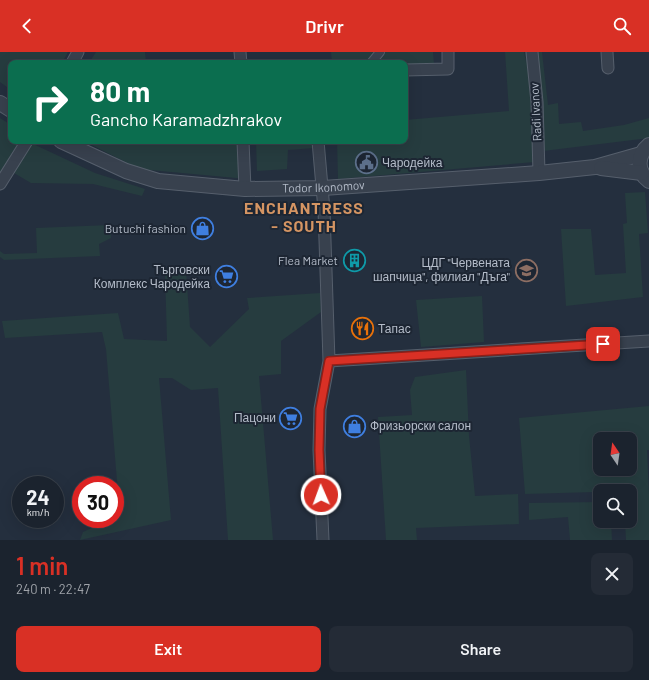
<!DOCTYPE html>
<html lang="en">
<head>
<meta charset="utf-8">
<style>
  body { margin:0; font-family:Barlow,sans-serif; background:#242b36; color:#f1f3f6; height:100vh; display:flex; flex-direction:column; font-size:15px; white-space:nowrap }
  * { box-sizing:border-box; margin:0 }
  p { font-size:13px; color:#a0a4aa }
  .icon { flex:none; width:22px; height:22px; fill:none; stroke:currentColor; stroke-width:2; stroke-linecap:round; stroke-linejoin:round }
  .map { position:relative; height:488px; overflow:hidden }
  .details { display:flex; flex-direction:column; background:#1b232e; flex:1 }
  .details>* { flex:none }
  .guide { position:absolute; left:8px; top:8px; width:400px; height:84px; border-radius:8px; box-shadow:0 4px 16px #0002,0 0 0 1px #39404a; background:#0b6e4f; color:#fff; overflow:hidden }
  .needle { width:26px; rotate:347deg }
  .controls { position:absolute; left:593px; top:380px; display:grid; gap:8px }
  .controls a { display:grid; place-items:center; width:44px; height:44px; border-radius:8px; background:#1b232e; box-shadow:0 4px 16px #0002,0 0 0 1px #39404a; font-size:20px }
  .speed { position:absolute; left:12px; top:424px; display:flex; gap:8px; font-size:20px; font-weight:700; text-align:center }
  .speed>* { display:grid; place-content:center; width:52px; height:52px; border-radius:50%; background:#1b232e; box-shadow:0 4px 16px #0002,0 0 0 1px #39404a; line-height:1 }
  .speed small { font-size:10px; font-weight:400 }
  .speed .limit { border:6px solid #d22; background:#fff; color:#111 }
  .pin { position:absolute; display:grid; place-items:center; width:34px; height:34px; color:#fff; margin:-17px; border-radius:8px; box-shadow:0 2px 6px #0006 }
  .me { position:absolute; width:44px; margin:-22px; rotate:358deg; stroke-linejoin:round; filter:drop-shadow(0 0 3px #0008) }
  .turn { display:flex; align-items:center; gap:14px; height:84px; padding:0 16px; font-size:18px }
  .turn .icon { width:52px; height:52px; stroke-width:2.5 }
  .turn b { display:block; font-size:28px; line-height:34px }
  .round { display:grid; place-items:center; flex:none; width:42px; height:42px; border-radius:8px; background:#242b36 }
  .headline { display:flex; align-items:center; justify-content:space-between; height:68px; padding:0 16px }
  h1 { font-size:24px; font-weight:600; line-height:30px; color:#d93025 }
  .button { display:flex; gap:8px; margin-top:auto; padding:8px 16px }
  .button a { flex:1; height:46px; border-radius:8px; background:#d93025; color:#fff; font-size:16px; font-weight:600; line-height:46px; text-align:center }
  .button a+a { background:#242b36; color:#f1f3f6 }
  header { display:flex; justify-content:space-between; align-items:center; height:52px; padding:0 16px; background:#d93025; color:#fff; font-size:18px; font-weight:600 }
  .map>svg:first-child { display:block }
</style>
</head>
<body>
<header><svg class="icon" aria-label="back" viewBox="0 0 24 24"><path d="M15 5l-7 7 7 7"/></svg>Drivr<svg class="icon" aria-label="search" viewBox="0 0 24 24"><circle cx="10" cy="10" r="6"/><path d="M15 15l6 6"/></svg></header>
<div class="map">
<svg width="649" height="488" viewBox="0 0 649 488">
  <rect width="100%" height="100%" fill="#242f3e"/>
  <path fill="#263c3f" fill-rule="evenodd" d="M0,0H68L62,11H11V38L0,30Z
    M96,0H145L146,11H89Z
    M331,0H433L434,12L405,14V11H332Z
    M505,0H524L526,11L525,0H542L548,53L558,51L559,72L581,70L583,79L624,73L649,66V86L535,100V110L338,127L337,89H405V68L509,59Z
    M0,66L11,73V89H24L0,126Z
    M84,89H245L247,127L139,117Z
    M256,89H273L274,92L315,90V96L288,98L287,117L257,119Z
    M29,90L95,121L145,137L142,144L93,132L31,131L9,118Z
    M645,140L648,181L639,182L643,245L566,254L561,177H591L595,223L626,221L623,172L627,171L625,141Z
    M110,173L111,186L99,192L100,204L4,208L0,205V199L4,202L37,201L36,176Z
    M186,218L190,275L210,295L249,257L247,246L320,241L321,260L281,289V322L259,324L273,488H228L218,336L191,338L172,326H159L171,468L80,488L83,480L111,467H115V462L123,453L117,429L106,297L102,280L5,286L2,269L118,261L124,287L167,289L165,220Z
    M482,244L484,290L421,295L416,248Z
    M466,318L469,384L475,444L518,442L519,472L416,476L417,488H386L378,365L412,363L410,338L415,325Z
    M649,354V398H647L649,442V488H626L625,469H630V439L525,442L519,366ZM600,387H630V417H600Z
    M600,450V469H611L612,488H570L568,465L529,468V451Z"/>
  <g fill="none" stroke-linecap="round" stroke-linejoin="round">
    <defs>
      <path id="pedestrian" d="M371,11L380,0"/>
      <path id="minor" d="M240,0L241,11
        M532,0L537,50L539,121
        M607,0L608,16
        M72,11L78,0
        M405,18L448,17V0
        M243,89L245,137
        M318,89L324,158L329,309
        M0,132L27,89
        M323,488L319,398L320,357L329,309L649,289"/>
      <g id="tertiary">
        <path d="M0,51L11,58"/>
        <path id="s1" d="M61,89L126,119L158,129L245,137L323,136L539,121L595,115L641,102"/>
        <path d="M649,93C637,103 636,119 649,129"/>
        <path d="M601,116L642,121"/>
      </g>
    </defs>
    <use href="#pedestrian" stroke="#565f6c" stroke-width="10"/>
    <use href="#minor" stroke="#565f6c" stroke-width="13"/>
    <use href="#tertiary" stroke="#565f6c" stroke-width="16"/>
    <use href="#pedestrian" stroke="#38414e" stroke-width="8"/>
    <use href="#minor" stroke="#38414e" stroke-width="11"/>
    <use href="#tertiary" stroke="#38414e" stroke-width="14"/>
  </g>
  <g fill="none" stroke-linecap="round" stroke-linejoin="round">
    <defs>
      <path id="route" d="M321,443L319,398L320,357L329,309L603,292"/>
    </defs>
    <use href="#route" stroke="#8d1f18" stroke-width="10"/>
    <use href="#route" stroke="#d93025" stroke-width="7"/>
  </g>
  <defs>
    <symbol id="civic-ring" viewBox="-11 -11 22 22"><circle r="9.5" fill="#1d2633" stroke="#5c6f8a" stroke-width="1.5"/><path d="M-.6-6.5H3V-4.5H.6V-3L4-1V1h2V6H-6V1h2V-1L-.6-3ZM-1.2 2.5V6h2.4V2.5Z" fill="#5c6f8a"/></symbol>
    <symbol id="shop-ring" viewBox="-11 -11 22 22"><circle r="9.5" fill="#1d2633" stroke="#3f7fe0" stroke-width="1.5"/><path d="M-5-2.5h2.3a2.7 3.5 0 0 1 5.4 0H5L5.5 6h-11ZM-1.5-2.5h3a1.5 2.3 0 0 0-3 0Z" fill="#3f7fe0"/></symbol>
    <symbol id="building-ring" viewBox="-11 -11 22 22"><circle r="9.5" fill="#1d2633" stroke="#0f9aa8" stroke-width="1.5"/><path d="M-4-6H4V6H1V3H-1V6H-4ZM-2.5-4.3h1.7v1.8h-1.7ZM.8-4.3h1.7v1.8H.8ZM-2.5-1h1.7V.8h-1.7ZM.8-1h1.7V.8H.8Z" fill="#0f9aa8"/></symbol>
    <symbol id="school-ring" viewBox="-11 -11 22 22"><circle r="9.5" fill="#1d2633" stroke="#8d6e63" stroke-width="1.5"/><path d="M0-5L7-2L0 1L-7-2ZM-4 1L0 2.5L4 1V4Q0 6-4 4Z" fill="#8d6e63"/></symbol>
    <symbol id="supermarket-ring" viewBox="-11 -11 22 22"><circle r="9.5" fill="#1d2633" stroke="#3f7fe0" stroke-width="1.5"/><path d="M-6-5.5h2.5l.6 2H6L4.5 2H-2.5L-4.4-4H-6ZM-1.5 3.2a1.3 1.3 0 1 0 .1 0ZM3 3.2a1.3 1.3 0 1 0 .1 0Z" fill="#3f7fe0"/></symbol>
    <symbol id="restaurant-ring" viewBox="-11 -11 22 22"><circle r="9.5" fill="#1d2633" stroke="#e8710a" stroke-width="1.5"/><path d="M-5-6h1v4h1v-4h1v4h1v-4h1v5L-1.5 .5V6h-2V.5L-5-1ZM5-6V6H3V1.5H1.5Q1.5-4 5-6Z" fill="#e8710a"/></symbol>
  </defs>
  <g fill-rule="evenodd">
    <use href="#civic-ring" x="354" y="98" width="25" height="25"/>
    <use href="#shop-ring" x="190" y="164" width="25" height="25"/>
    <use href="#building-ring" x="342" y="196" width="25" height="25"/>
    <use href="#school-ring" x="514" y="206" width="25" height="25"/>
    <use href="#supermarket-ring" x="214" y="212" width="25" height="25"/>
    <use href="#restaurant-ring" x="350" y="264" width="25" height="25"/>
    <use href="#supermarket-ring" x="278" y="354" width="25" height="25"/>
    <use href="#shop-ring" x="342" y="362" width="25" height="25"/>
  </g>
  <g text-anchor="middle" stroke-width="4" stroke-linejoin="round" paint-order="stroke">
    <g font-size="12" fill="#b4bcc9" stroke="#1d2633">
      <text transform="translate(536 60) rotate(-93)" y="4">Radi Ivanov</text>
      <text dy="4" stroke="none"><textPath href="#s1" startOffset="271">Todor Ikonomov</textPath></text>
    </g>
    <g font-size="12" fill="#b4bcc9" stroke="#1d2633" text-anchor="end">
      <text x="382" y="115" text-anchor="start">Чародейка</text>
      <text x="186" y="181">Butuchi fashion</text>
      <text x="338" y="213">Flea Market</text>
      <text x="510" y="215">ЦДГ "Червената<tspan x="510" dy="14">шапчица", филиал "Дъга"</tspan></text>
      <text x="210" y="222">Търговски<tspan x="210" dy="14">Комплекс Чародейка</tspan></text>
      <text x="378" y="281" text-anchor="start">Тапас</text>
      <text x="276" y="370">Пацони</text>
      <text x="370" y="378" text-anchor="start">Фризьорски салон</text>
    </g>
    <g font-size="16" font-weight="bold" letter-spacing="1" fill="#d59563" stroke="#1d2633">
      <text x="304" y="162">ENCHANTRESS<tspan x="304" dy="18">- SOUTH</tspan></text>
    </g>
  </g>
</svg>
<div class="controls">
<a><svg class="needle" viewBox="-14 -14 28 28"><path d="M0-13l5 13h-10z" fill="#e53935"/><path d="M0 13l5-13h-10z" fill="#a0a4aa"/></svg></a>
<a><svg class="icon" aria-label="search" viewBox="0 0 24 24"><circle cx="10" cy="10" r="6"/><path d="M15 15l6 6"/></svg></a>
</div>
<div class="speed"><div>24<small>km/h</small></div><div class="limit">30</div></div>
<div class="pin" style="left:603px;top:292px;background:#d93025"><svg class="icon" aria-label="arrive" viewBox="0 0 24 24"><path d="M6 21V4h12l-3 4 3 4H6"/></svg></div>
<svg class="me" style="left:321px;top:443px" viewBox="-20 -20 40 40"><circle r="17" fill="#d93025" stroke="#fff" stroke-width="3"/><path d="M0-11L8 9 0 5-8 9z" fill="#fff"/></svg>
<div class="guide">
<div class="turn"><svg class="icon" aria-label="right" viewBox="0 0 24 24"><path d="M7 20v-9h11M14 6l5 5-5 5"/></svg><div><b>80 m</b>Gancho Karamadzhrakov</div></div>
</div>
</div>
<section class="details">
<div class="headline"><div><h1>1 min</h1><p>240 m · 22:47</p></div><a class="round"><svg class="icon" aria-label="close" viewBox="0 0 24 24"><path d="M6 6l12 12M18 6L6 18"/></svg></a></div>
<div class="button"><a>Exit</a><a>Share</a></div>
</section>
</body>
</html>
